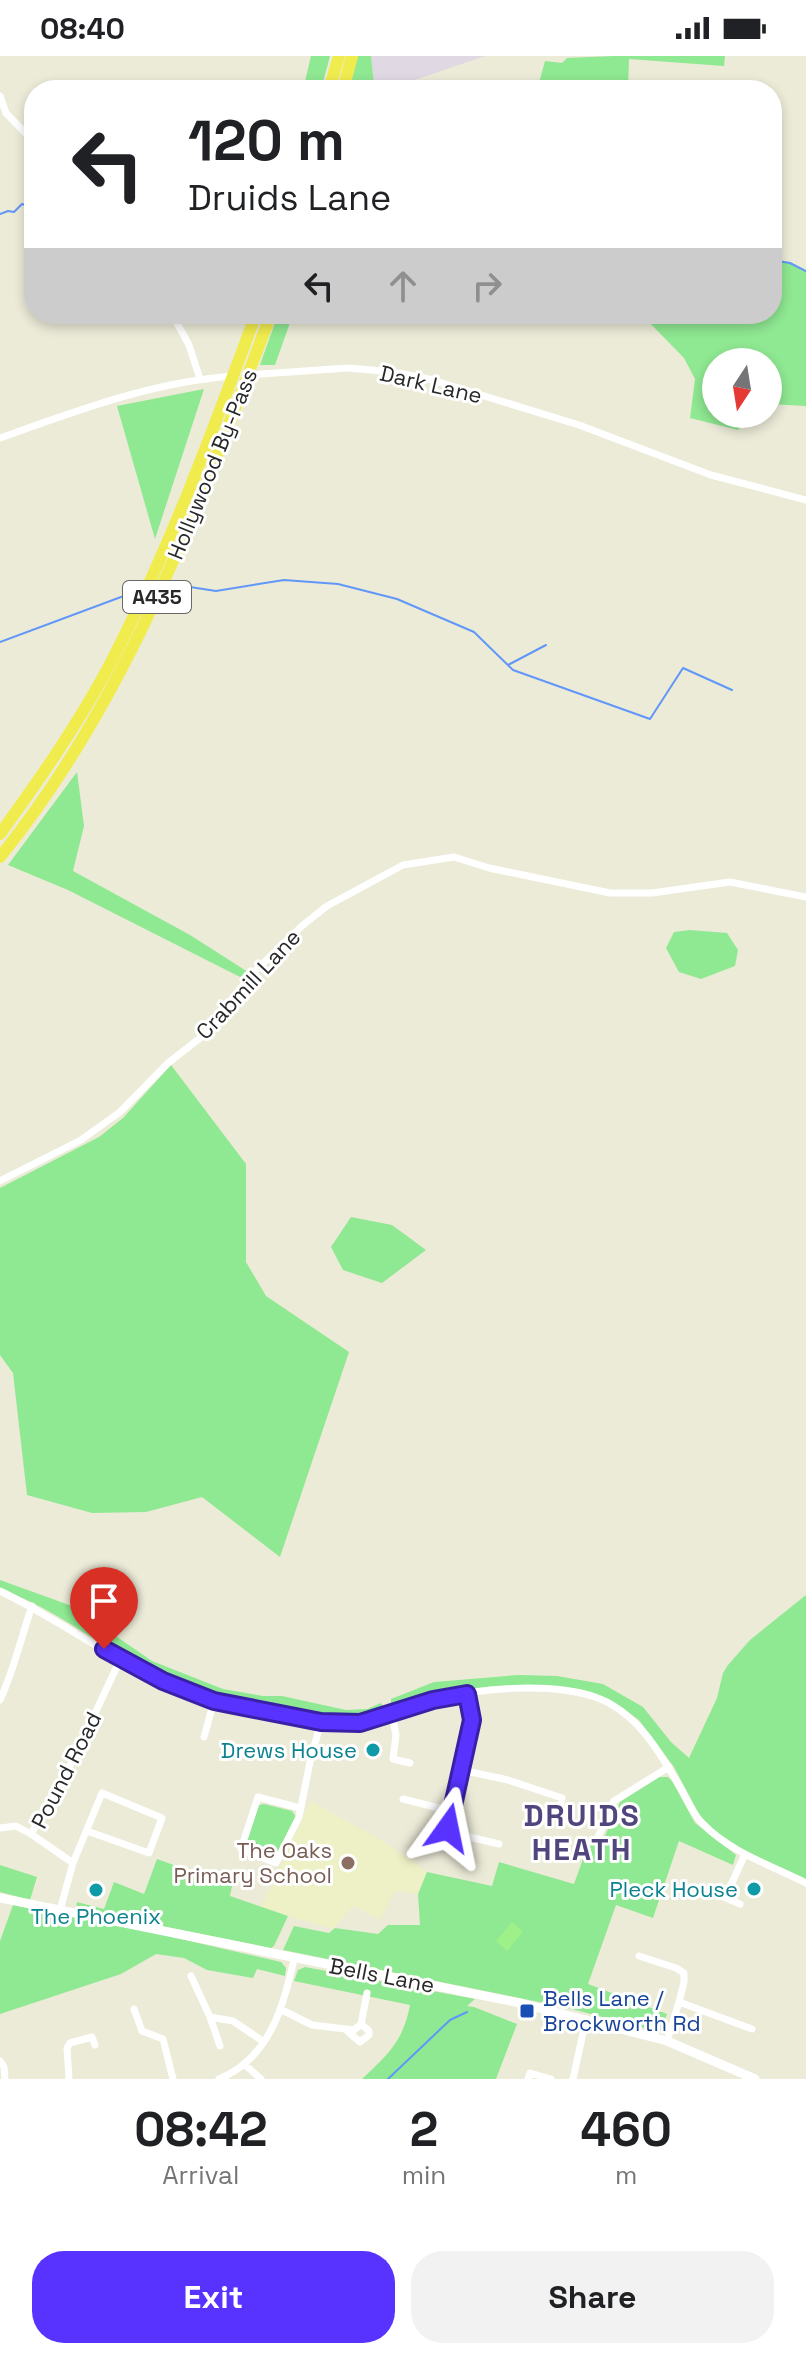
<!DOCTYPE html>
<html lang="en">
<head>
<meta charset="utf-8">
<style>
  body { margin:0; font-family:"Space Grotesk",sans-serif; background:#f2f2f2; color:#202124; height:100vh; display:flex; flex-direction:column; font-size:30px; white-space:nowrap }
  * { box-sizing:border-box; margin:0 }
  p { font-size:26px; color:#757577 }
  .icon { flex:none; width:44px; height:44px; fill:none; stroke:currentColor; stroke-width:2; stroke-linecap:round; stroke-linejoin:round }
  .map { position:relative; height:2023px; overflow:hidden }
  .details { display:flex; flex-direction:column; background:#fff; flex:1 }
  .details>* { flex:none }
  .hud { position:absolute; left:24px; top:24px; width:758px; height:244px; border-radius:32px; box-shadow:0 4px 12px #0003; background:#fff; color:#202124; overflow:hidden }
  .needle { width:52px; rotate:192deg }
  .tools { position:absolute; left:702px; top:292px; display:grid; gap:16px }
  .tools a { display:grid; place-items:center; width:80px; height:80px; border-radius:50%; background:#fff; box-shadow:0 4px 12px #0003; font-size:40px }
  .pin { position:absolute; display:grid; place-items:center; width:68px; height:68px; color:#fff; margin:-82px -34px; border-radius:50% 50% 50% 0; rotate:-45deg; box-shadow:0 0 8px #0007 }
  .pin .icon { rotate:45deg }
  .me { position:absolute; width:88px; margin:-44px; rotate:12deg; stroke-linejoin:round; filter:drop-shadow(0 0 6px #0008) }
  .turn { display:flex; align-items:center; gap:28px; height:168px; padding:0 32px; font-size:36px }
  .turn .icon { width:104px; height:104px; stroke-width:2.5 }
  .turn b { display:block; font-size:56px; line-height:68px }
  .lanes { display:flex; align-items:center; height:76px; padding:0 32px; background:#0003; justify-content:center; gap:40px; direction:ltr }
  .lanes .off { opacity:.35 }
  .eta { display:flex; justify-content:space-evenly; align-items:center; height:136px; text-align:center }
  .eta b { font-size:48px; font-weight:700; line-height:56px }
  .cta { display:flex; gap:16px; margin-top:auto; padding:16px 32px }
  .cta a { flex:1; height:92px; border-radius:32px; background:#5832ff; color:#fff; font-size:32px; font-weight:700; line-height:92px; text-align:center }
  .cta a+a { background:#f2f2f2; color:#202124 }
  .status { display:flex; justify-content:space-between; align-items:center; height:56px; padding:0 40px; background:#fff; direction:ltr }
  .status svg { height:22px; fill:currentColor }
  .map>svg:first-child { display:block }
</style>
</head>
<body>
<div class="status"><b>08:40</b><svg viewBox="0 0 49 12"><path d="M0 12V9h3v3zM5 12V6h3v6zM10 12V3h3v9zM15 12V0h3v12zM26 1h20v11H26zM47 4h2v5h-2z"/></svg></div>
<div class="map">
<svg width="806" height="2023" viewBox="0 0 806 2023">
  <rect width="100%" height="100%" fill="#ecebd8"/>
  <path fill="#e0d9e3" d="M371,0H485L415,24L410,34H371L374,28Z"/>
  <path fill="#eef0c5" d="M310,1745L383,1785L427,1816L418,1838L395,1835L380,1864L354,1850L333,1873L261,1852Z"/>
  <path fill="#8fe892" d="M311,0H330L321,34H303Z
    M358,0H371L374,28L371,34H349Z
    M614,0H725L724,10L629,3L628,34H537L545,5L562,7L567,2Z
    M772,204L790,207L806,215V350L768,348V306H716V319L708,323L707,343L716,348V358H749L738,374L690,362L695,323L684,302L641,258H772Z
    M278,258H293L275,309H260Z
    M204,333L155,483L117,350Z
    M77,716L84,770L73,815L190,879L248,916L244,923L68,834L8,809Z
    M690,874L727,877L738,894L735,910L701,923L679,916L666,892L674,876Z
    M171,1009L246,1108V1206L266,1240L349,1296L280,1501L202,1441L146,1456L92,1457L27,1439L13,1317L0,1299V1132L99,1081L123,1062Z
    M351,1161L392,1169L426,1194L382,1227L343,1214L331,1191Z
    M0,1524L72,1550L152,1605L223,1633L263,1640H282L346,1654L367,1653L381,1647L386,1654C356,1667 327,1663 296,1658C250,1651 203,1641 161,1621C105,1595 58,1553 0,1533Z
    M806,1539V1824L745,1795L720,1780L700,1760L674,1711L639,1664L609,1643L591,1636L562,1631H520L442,1636L391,1654V1643L434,1626L518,1619L557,1620L603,1628L643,1651L671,1686L689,1702L717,1642L723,1617L728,1609L750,1584Z
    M659,1721H668L672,1725L695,1767L736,1799L733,1809L679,1785L653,1862L616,1849L588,1928L667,1958L660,1976L564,1951L283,1894L294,1870L329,1877L335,1872L378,1878L388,1869H420L418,1838L427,1816L492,1830L499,1806L574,1828L589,1786L600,1791L620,1746Z
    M264,1748L292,1755L296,1761L275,1800L249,1791L246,1786L259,1749Z
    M157,1803L232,1830L230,1840L288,1860L274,1890L271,1892L76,1853L77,1846L104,1853L114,1826L144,1838Z
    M0,1809L37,1821L30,1844L0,1836Z
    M13,1849L150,1876L281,1906L286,1912L285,1920L257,1913L253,1922L207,1914L184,1902L156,1898L121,1918L0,1958V1885Z
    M305,1911L475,1943L467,1950L474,1951L517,1968L496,2023H362C388,1998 403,1986 410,1949L294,1925L298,1914Z"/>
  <path fill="#9ef089" d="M512,1866L523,1876L507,1895L496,1885Z"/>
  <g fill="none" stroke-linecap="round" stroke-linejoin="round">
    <path stroke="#6097f8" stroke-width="2" d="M0,158L8,155L14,156L22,148L34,152
      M772,204L790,207L806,215
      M168,531L177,529L216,535L284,524L338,528L397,543L474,576L513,614L650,663L683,612L732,634
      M0,586L121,541L138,537
      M508,609L546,589
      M388,2023L450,1964L467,1956"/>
    <path stroke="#fff" stroke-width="7" d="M0,40L6,57L34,86
      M172,258L189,289L200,323
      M245,319L348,312L393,316L429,323L579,369L711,419L806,444
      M0,382C76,355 152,326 233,320
      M0,1125L81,1084L120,1056L168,1007L204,979L252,918L303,869L327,850L403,809L454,801L489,812L610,837H652L730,826L806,841
      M0,1535C42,1555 80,1581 121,1604C173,1633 227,1650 286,1660C310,1664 333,1669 358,1667C383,1665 408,1650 433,1644C478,1632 550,1626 595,1641C636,1655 659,1695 680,1731C687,1743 692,1757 702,1767C730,1796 770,1809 806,1827
      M467,1638L472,1664L448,1772L452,1777L499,1788
      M0,1644C14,1614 21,1582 32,1550
      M392,1658L396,1679L393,1703L410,1707
      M204,1681L214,1645
      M461,1714L508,1724L562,1742L560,1754
      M403,1743L451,1755
      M300,1752L258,1741L241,1793L276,1807L299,1761L311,1701L321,1666
      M0,1772L16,1770L31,1778
      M598,1781L614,1745L669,1711
      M73,1807L102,1737L162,1762L149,1797L87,1775
      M712,1836L740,1848
      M726,1840L745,1798
      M60,1854L73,1807L31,1778L73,1704L120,1604
      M639,1900L676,1912L684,1917V1926L679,1946
      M191,1920L210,1961L233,1965L264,1986
      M134,1953L142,1975L163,1983L173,2023
      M282,1954L312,1969L354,1974L361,1968L367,1937
      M210,1961L220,1990
      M346,1974L360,1986L369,1979V1975L361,1968
      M667,1985L679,1946L752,1973
      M0,2005L4,2011L5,2023
      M244,2008L261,2023
      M69,2023L67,1992L70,1987L92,1981L95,1989
      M219,2023C269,2003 284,1950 294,1903
      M528,2023L530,2017L551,2023
      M573,2023L586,1963"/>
    <path stroke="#fff" stroke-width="9" d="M0,1842L520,1947L667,1985L755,2023"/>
    <path stroke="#f1ec4e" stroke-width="12" d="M329,34L339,0
      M343,34L352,0
      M0,778C39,724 77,670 109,610C168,497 212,377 256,258
      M0,801C129,642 199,447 271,258"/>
  </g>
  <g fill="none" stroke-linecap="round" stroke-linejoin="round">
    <defs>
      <path id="route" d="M104,1593L163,1625L214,1645L321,1666L360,1667L433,1644L467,1638L472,1664L448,1772"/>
    </defs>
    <use href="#route" stroke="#3920a6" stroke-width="20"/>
    <use href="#route" stroke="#5832ff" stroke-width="14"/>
  </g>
  <g fill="#0f9aa8" stroke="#fff" stroke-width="3">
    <circle cx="373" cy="1694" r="8"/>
    <circle cx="754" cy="1833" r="8"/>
    <circle cx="96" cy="1834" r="8"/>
  </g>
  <circle fill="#8d6e63" stroke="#fff" stroke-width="3" cx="348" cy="1807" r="8"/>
  <rect fill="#1a4fb4" stroke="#fff" stroke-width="3" x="519" y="1947" width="16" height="16" rx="4"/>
  <g text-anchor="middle" stroke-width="6" stroke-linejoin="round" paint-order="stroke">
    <rect fill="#fff" stroke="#686868" stroke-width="2" x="123" y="525" width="68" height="32" rx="6"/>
    <g font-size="20" font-weight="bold" fill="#282828">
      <text x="157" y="548">A435</text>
    </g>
    <g font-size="22" fill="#282828" stroke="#fff">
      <text transform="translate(431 328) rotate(13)" y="8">Dark Lane</text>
      <text transform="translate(212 408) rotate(-68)" y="8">Hollywood By-Pass</text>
      <text transform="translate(248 928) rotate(-47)" y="8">Crabmill Lane</text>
      <text transform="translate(66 1714) rotate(-63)" y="8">Pound Road</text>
      <text transform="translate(382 1919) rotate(11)" y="8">Bells Lane</text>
    </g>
    <g font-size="22" fill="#0d838f" stroke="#fff" text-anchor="end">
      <text x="357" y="1702">Drews House</text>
      <text x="738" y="1841">Pleck House</text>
      <text x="96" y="1868" text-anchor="middle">The Phoenix</text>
    </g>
    <g font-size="22" fill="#785e54" stroke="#fff" text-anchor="end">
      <text x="332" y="1802">The Oaks<tspan x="332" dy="25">Primary School</tspan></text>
    </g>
    <g font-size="22" fill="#164399" stroke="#fff" text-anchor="start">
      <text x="543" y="1950">Bells Lane /<tspan x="543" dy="25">Brockworth Rd</tspan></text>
    </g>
    <g font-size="30" font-weight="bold" letter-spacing="2" fill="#50457c" stroke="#fff">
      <text x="582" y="1770">DRUIDS<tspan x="582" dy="34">HEATH</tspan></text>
    </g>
  </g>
</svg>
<div class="tools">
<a><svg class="needle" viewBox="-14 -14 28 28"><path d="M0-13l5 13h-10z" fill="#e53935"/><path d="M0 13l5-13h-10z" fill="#757577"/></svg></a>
</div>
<div class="pin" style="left:104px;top:1593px;background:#d93025"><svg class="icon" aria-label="arrive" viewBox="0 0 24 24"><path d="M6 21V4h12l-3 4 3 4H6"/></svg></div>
<svg class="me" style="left:448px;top:1772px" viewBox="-20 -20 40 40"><path d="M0-17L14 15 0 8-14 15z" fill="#5832ff" stroke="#fff" stroke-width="4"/></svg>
<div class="hud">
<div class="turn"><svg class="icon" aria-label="left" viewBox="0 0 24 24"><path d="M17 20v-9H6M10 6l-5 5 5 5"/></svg><div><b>120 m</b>Druids Lane</div></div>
<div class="lanes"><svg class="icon" aria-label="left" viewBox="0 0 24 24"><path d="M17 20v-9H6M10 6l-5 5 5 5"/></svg><svg class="icon off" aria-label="ahead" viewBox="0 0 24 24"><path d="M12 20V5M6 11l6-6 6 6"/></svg><svg class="icon off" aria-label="right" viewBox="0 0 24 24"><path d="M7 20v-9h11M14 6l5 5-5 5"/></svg></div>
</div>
</div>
<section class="details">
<div class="eta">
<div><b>08:42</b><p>Arrival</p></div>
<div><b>2</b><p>min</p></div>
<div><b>460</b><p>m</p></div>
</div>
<div class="cta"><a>Exit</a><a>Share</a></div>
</section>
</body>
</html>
